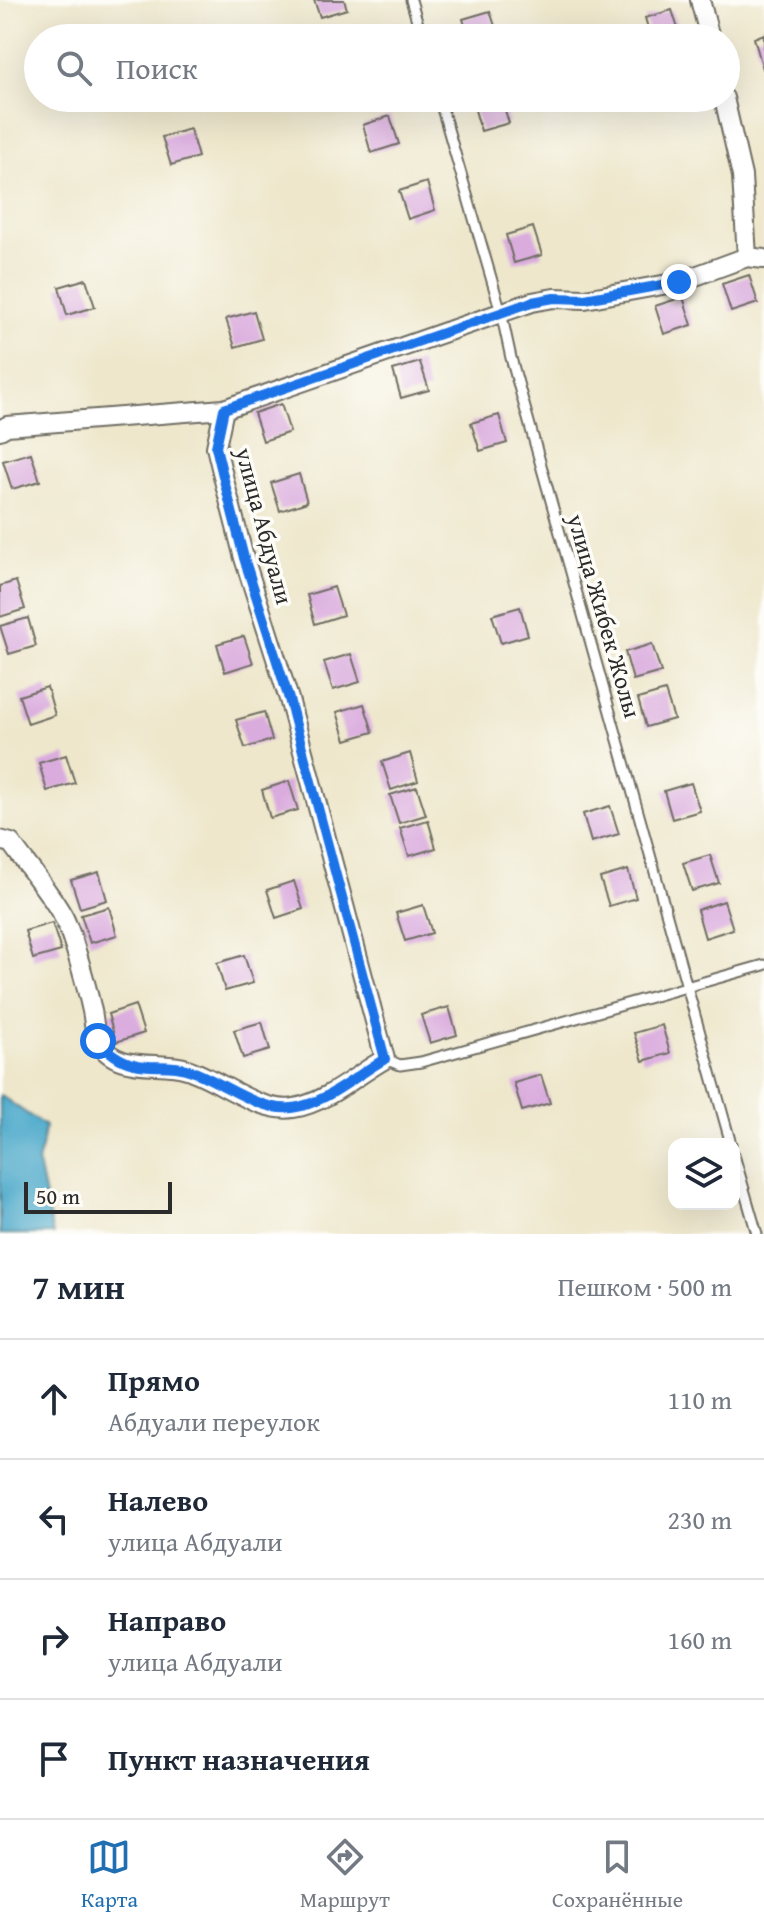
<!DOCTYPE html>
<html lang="ru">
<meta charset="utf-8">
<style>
body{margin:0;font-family:"Gentium Book Plus",serif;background:#f2f2f3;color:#1f2937}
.controls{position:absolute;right:24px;bottom:24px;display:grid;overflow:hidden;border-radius:16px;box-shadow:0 8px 32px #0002}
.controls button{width:72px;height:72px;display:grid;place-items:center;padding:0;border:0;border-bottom:2px solid #e0e1e3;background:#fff;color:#1f2937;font:40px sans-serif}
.scale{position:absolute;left:24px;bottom:20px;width:148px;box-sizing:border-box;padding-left:8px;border:4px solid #2b2b2b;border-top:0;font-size:22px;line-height:28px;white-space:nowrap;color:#2b2b2b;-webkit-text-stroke:6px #fdfcf7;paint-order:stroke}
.stop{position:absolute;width:24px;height:24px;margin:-18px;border:6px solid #1a73e8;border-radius:50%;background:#fff}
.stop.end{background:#1a73e8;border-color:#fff;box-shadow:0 2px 8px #0008}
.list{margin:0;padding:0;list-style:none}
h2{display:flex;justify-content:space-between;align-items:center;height:104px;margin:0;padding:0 32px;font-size:34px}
h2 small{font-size:26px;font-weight:400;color:#747a83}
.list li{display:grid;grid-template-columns:52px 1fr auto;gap:24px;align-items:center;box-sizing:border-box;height:120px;padding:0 32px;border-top:2px solid #e0e1e3}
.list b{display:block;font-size:30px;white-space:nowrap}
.list p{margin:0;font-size:26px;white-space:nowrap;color:#747a83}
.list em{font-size:26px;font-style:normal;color:#747a83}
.icon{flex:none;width:44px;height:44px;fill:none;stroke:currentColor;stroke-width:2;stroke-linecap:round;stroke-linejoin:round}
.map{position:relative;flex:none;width:764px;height:1234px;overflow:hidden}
.search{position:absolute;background:#fff;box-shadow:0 8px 32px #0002;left:24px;right:24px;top:24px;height:88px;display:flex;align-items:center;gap:20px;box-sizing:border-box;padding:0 28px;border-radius:44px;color:#747a83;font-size:30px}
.sheet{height:584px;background:#fff}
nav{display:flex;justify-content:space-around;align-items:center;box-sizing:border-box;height:112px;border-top:2px solid #e0e1e3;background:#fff;font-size:22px;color:#747a83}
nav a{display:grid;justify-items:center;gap:4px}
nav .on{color:#1f6fb2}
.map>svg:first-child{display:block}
.water{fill:#4ba9ca;stroke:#3b6a7a;stroke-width:2}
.building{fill:#daacde}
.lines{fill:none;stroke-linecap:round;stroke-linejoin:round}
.service-casing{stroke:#6f6d63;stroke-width:13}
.minor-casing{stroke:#6f6d63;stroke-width:22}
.service{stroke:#fff;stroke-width:9}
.minor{stroke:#fff;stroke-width:18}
.route{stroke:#1a73e8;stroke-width:10}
.labels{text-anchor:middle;stroke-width:7;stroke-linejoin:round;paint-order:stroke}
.street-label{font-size:24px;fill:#2b2b2b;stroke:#fdfcf7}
</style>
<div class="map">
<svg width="764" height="1234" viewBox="0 0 764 1234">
<rect width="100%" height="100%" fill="#fdfcf7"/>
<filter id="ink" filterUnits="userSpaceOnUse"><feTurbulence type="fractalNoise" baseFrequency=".0125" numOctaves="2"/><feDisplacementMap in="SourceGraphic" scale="16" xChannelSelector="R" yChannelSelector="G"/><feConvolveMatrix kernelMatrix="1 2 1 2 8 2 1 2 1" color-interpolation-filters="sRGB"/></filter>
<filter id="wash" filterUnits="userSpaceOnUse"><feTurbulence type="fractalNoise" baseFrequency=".006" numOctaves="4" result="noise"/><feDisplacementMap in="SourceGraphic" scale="32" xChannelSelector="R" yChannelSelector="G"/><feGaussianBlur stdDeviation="1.8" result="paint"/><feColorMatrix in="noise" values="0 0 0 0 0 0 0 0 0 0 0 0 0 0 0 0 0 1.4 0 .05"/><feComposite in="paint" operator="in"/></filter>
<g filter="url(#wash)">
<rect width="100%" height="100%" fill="#eee7cc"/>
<path class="water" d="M0,1095l45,31 -7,38 15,70h-53z"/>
<g id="blocks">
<path class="building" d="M314,0h30l3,9 -27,8z
M672,10l9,28h-30l-6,-20z
M490,11l9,27h-30l-6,-19z
M764,34v35h-1l-9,-31z
M490,98h11l8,25 -28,8 -8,-28z
M390,116l9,28 -28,9 -8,-28z
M190,129l8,28 -27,8 -9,-28z
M427,182l8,28 -27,9 -9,-28z
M533,227l9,28 -28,8 -8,-28z
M749,275l9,28 -27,9 -9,-28z
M86,279l9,28 -28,8 -8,-28z
M683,297l9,28 -28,9 -9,-28z
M254,311l8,28 -27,8 -9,-28z
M420,362l9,28 -28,8 -8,-28z
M281,404l9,28 -27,9 -9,-28z
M499,415l8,28 -27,8 -9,-28z
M31,453l9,28 -28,8 -9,-28z
M299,474l8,28 -27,9 -9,-28z
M16,581l9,28 -25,8v-31z
M334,587l9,28 -28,9 -8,-29z
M520,607l8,28 -27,8 -9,-28z
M28,618l8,28 -27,8 -9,-28z
M244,636l9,27 -28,9 -8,-28z
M652,644l9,28 -28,8 -8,-28z
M351,654l9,28 -27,8 -9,-28z
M47,687l8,28 -27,9 -9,-28z
M665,691l9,28 -28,8 -8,-28z
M364,704l9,28 -27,8 -9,-28z
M264,712l8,28 -27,8 -9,-28z
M410,753l8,28 -27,9 -9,-28z
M66,755l9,28 -28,8 -8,-28z
M289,781l9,29 -28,8 -8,-28z
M691,783l9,28 -28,8 -8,-28z
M417,787l9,28 -27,8 -9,-28z
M610,806l9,28 -28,8 -8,-28z
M428,820l8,28 -27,8 -9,-28z
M710,855l9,28 -27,8 -9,-28z
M628,870l8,28 -27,8 -9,-28z
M99,872l8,28 -27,8 -9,-28z
M294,881l9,28 -27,9 -9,-28z
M724,901l9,28 -28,9 -8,-28z
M423,905l9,28 -27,8 -9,-28z
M109,907l8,28 -27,8 -9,-28z
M52,923l9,28 -28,8 -8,-28z
M244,955l9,28 -28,8 -8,-28z
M135,1005l9,28 -28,9 -8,-28z
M449,1007l8,28 -27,8 -9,-28z
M262,1022l8,28 -27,8 -9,-28z
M662,1025l8,28 -27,8 -9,-28z
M541,1075l9,28 -28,8 -8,-28z"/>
</g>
</g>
<g filter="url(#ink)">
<use href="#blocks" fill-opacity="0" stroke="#6f6d63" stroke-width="2"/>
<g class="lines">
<g class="service-casing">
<path id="service" d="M411,0l11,38
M439,98l62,214 10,46 220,786
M385,1059l15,6 21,-3 343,-97
M734,1155l23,79"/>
</g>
<g class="minor-casing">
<path id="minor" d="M700,0l10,38
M724,98l18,78 5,81
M0,430l7,-4 217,-17
M0,840l11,3c17,24 39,49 53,75 10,21 23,70 28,93 2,9 2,22 6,30 18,33 61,19 89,28 34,11 73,45 107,39 34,-6 62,-33 91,-49l-96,-360 -45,-141 -19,-74 -9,-37 8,-38 308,-107 22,-4 31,1 94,-17 68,-25 17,2"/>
</g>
<use href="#service" class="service"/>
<use href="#minor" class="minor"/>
</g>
</g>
<g class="lines" filter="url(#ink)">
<path class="route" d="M98,1041c10,10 21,20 36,23 18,5 37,-1 55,6 33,11 69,42 103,38 34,-4 64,-33 93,-49l-96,-360 -45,-141 -19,-74 -9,-37 8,-38 308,-107 22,-4 31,1 94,-17"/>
</g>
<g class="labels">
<g class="street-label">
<text transform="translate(264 526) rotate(75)" y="8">улица Абдуали</text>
<text transform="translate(604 616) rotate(74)" y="8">улица Жибек Жолы</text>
</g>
</g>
</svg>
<div class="controls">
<button><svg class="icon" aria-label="layers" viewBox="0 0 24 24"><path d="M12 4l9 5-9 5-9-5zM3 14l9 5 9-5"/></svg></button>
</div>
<div class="scale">50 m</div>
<div class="stop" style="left:98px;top:1041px"></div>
<div class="stop end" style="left:679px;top:282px"></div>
<div class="search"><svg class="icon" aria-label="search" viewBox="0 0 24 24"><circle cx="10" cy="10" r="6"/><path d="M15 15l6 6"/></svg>Поиск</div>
</div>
<section class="sheet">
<h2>7 мин<small>Пешком · 500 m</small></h2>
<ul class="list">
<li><svg class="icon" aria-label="ahead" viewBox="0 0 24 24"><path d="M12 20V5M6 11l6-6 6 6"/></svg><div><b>Прямо</b><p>Абдуали переулок</p></div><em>110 m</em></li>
<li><svg class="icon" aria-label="left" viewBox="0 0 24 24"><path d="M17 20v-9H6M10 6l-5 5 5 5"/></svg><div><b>Налево</b><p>улица Абдуали</p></div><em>230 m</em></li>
<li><svg class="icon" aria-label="right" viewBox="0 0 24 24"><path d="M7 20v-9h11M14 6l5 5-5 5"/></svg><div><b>Направо</b><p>улица Абдуали</p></div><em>160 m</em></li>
<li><svg class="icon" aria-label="arrive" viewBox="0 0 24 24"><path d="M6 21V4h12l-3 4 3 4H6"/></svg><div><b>Пункт назначения</b></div></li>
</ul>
</section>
<nav>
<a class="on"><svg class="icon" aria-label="map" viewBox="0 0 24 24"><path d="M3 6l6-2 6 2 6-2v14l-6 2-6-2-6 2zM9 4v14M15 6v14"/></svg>Карта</a>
<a><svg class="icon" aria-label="directions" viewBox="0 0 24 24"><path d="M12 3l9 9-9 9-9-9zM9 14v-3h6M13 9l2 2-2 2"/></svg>Маршрут</a>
<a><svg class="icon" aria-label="saved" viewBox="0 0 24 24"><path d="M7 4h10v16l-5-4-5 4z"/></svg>Сохранённые</a>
</nav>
